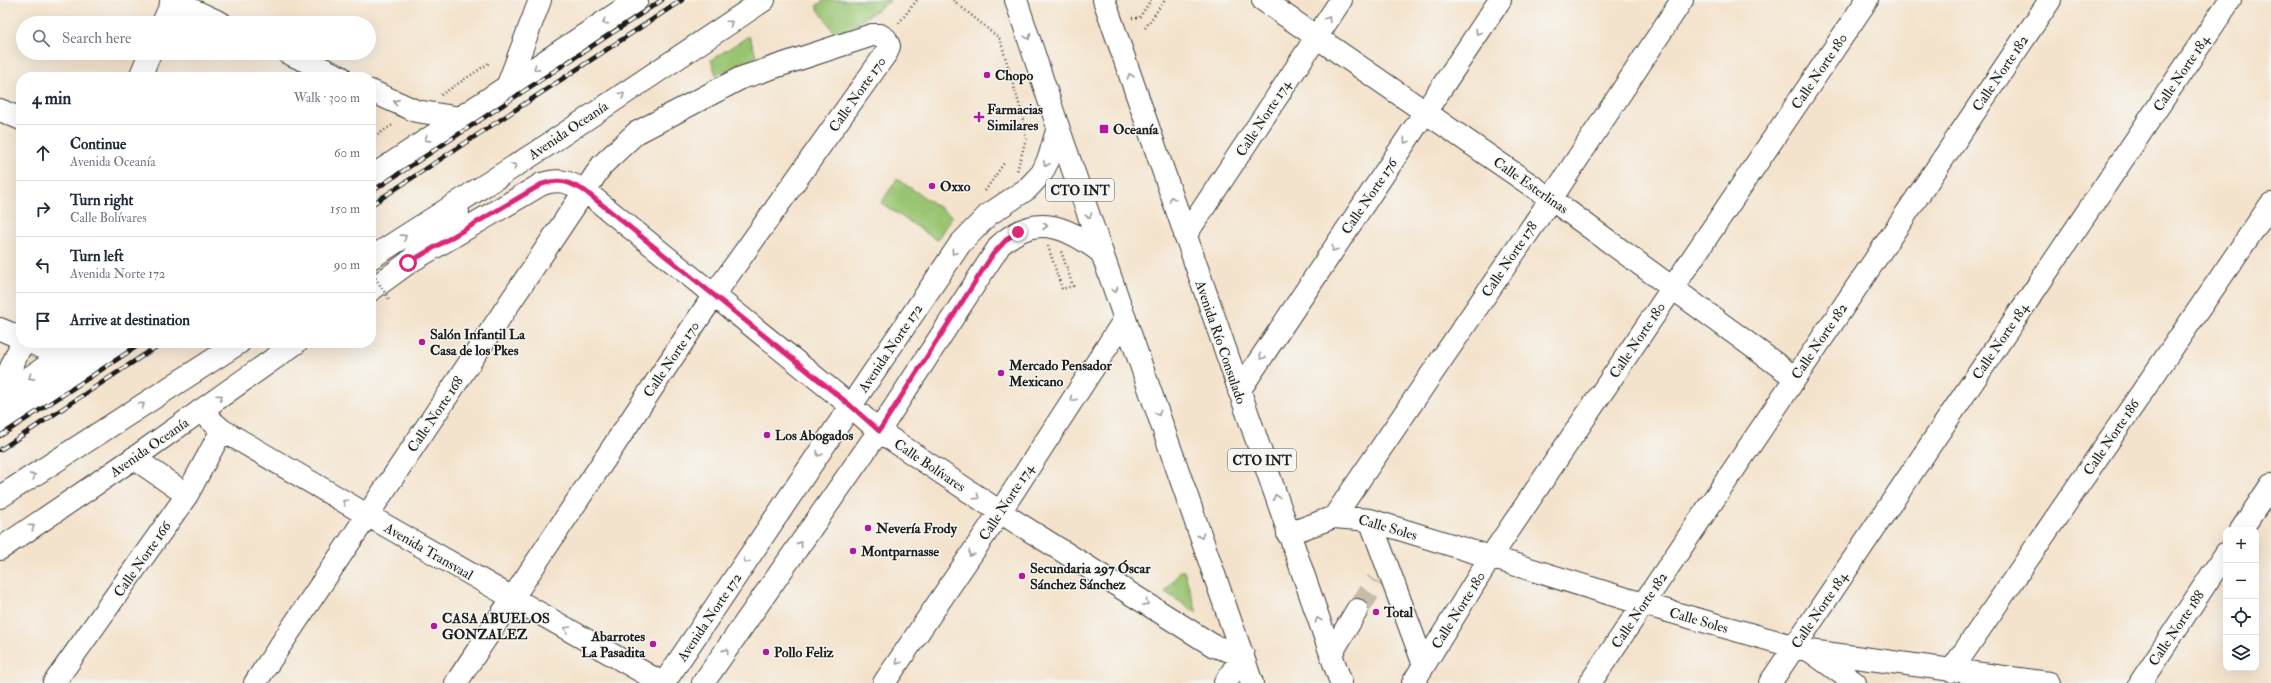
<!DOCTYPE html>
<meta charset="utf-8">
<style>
body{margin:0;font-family:"IM FELL Double Pica",serif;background:#f6f6f7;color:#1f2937}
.controls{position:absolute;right:12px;bottom:12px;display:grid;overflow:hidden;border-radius:8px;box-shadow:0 4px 16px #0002}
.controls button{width:36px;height:36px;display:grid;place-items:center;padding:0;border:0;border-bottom:1px solid #e0e1e3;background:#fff;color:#1f2937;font:20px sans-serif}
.stop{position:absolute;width:12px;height:12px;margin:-9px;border:3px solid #db2777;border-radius:50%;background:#fff}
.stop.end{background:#db2777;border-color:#fff;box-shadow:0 1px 4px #0008}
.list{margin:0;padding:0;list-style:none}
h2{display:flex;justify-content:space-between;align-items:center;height:52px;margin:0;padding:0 16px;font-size:17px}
h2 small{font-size:13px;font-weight:400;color:#747a83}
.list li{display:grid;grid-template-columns:26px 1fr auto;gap:12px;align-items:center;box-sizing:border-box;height:56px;padding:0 16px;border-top:1px solid #e0e1e3}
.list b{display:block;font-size:15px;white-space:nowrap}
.list p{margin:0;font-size:13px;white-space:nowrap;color:#747a83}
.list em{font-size:13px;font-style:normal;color:#747a83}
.icon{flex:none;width:22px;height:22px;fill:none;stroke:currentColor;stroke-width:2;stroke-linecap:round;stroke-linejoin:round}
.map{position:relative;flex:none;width:2271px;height:683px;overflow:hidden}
.search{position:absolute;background:#fff;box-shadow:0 4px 16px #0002;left:16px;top:16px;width:360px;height:44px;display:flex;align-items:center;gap:10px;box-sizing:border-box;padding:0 14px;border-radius:22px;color:#747a83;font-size:15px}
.panel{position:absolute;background:#fff;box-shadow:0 4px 16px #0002;left:16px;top:72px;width:360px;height:276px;border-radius:16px}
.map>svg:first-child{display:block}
.green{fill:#99c471;stroke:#5a7046}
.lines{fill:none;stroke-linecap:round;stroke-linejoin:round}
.minor-tunnel{stroke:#c9bba9;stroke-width:22;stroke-dasharray:22 11;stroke-linecap:butt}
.minor-casing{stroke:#3c3a36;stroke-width:24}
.major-casing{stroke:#3c3a36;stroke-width:24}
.highway-casing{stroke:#3c3a36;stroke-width:24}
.path{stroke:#3c3a36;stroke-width:2.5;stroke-dasharray:1 3;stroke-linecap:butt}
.minor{stroke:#fff;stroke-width:22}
.major{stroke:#fff;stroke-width:22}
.highway{stroke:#fff;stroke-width:22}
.rail-casing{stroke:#1c1c1c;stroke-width:4.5}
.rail{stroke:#f6f6f2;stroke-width:3;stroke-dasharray:9;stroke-linecap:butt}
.path-bridge{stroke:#3c3a36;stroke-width:2.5;stroke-dasharray:1 3;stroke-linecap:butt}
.oneway{stroke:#999}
.route{stroke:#db2777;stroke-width:5}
.poi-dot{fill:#b5179e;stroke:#f6f6f2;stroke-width:1.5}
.labels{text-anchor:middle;stroke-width:3;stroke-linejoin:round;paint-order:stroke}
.shield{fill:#f6f6f2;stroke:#5d5d5c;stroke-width:1}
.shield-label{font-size:13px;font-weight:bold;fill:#1c1c1c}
.street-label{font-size:14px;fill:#1c1c1c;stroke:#f6f6f2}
.poi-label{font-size:14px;font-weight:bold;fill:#1c1c1c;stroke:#f6f6f2;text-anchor:start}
</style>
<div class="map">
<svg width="2271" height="683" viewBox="0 0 2271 683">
<rect width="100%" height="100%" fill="#f6f6f2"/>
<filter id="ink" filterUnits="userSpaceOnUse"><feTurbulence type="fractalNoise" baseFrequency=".025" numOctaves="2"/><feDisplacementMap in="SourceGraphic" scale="8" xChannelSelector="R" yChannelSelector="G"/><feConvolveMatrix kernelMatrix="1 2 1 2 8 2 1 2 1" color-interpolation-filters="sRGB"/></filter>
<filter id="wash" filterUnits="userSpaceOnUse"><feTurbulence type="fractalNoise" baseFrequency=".012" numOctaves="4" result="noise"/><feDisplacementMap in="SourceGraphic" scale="16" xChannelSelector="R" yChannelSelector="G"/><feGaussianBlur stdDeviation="0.9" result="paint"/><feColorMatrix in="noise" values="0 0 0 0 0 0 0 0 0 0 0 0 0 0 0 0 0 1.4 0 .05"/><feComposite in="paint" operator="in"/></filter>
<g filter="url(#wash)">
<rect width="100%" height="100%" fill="#f4e3cc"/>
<path class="green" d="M825,0h64l1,1 -53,36 -21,-31z
M749,36l8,21 -41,18 -5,-15z
M897,179l55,37 -15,24 -56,-37z
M1180,571h4l13,42 -32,-21z"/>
</g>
<g filter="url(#ink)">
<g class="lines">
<path class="minor-tunnel" d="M1357,610l20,-29"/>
<g class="minor-casing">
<path id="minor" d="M171,0l50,23
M1263,0l288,199 243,178
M163,23l10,-23
M288,53l53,24
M140,77l10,-24
M507,87l33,-87
M371,91l45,20 45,7
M0,110l21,9
M542,184c18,-6 27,-2 43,7l266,215 28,25 121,81 214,134 29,9 -18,28
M1185,236l156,-236
M1239,391l261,-391
M0,392l22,-49
M200,411l22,19 145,85 295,168
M134,458l53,37
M1334,517l217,-318 131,-199
M1370,520l54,145
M2241,530l30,-45
M1288,534l46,-17 36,3 273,84 167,47 239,32
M1813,653l42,30
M1331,654l26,-44
M1951,671l320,-467
M54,683l133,-188 35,-65
M255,683l347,-518 34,-32 105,-55 131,-43h8l6,4 3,7 -2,6 -173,243 -258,388
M664,683l296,-439 28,-29 39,-26 15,-16 7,-15 9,-31
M703,683l176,-252 121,-186c36,-33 68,-18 102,8
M884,683l116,-171 125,-193
M1413,683l77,-125 377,-558
M1590,683l460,-683
M1770,683l460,-683
M2140,683l86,-130"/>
</g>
<g class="major-casing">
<path id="major" d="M371,290l37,-27 134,-79
M0,329l21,9
M32,343l31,13
M0,397l82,-54
M0,549l134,-91 162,-115"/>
</g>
<g class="highway-casing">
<path id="highway" d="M1016,0l42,127 194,556
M1104,0l237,683
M371,177l266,-177
M371,258l172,-110 221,-148
M408,263l50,-51
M61,372l26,-29
M0,422l119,-79
M0,497l239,-154"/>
</g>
<path class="path" d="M953,0l47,39 22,75 4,25 -9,32
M1132,18h7l12,-18
M899,23l18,-23
M1145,28l20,-28
M441,95l48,-32
M371,139l23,-15
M985,191l19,-28
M1048,246l14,43 11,-3 -12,-35"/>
<use href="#minor" class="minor"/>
<use href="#major" class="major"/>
<use href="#highway" class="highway"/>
<g class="rail-casing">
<path id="rail" d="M371,192l291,-192
M371,205l311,-205
M0,436l142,-93
M0,450l162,-107"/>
</g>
<use href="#rail" class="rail"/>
<path class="path-bridge" d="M371,271l18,28"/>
</g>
<defs><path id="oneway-chevron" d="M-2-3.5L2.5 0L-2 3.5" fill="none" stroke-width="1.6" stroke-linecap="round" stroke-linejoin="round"/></defs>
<g class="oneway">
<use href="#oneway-chevron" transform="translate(1328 19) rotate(-56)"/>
<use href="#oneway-chevron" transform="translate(605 22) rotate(146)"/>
<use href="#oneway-chevron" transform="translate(730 23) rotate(-34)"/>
<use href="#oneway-chevron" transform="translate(1478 32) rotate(124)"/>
<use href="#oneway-chevron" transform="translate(1028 37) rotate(72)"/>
<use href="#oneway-chevron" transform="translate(536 68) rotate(147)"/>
<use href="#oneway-chevron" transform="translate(1130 76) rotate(-109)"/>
<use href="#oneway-chevron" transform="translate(622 95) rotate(-34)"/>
<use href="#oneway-chevron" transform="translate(396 102) rotate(-156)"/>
<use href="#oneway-chevron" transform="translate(427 139) rotate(147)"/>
<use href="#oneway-chevron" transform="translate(1406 141) rotate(124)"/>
<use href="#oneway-chevron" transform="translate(1046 164) rotate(115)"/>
<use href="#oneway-chevron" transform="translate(514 166) rotate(-33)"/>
<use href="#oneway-chevron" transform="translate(1172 199) rotate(-109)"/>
<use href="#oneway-chevron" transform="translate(1089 216) rotate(71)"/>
<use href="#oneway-chevron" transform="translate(1045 226)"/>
<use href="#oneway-chevron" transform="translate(404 237) rotate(-33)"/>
<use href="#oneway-chevron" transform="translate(1334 249) rotate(124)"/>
<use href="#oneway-chevron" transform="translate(954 252) rotate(126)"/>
<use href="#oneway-chevron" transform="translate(1115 290) rotate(71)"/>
<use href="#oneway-chevron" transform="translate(1262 357) rotate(124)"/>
<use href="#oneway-chevron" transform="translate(31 377) rotate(147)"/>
<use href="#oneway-chevron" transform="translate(220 397) rotate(-36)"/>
<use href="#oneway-chevron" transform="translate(1073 399) rotate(123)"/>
<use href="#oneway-chevron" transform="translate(142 405) rotate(-33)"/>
<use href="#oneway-chevron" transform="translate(1158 413) rotate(71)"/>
<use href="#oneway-chevron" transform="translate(819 454) rotate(124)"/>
<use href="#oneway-chevron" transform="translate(33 476) rotate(-33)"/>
<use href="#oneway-chevron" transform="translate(977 497) rotate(34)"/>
<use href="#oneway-chevron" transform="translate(1276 497) rotate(-109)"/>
<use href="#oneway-chevron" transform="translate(345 502) rotate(-149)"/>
<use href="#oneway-chevron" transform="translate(32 527) rotate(-34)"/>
<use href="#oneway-chevron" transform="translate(1201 536) rotate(71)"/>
<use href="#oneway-chevron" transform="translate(800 544) rotate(-55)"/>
<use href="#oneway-chevron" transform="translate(971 554) rotate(124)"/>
<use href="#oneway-chevron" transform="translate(746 561) rotate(124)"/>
<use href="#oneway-chevron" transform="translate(1146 603) rotate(32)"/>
<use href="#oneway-chevron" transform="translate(1318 620) rotate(-109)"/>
<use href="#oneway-chevron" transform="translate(567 629) rotate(-150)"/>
<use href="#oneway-chevron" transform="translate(726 651) rotate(-55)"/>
<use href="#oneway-chevron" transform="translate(898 662) rotate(124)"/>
</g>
</g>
<g class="lines" filter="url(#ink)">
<path class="route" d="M408,263l134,-79c18,-6 27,-2 43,7l266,215 28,25 114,-177 15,-16 10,-6"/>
</g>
<g class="poi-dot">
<circle cx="987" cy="75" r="4"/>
<path d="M977 111h4v4h4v4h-4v4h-4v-4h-4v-4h4z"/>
<rect x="1099" y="124" width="10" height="10" rx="2"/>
<circle cx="932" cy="186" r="4"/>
<circle cx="422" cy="342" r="4"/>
<circle cx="1001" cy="373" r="4"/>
<circle cx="767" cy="435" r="4"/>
<circle cx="868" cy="528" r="4"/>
<circle cx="853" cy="551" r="4"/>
<circle cx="1022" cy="576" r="4"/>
<circle cx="1376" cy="612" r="4"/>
<circle cx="434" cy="626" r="4"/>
<circle cx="653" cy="644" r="4"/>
<circle cx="766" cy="652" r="4"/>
</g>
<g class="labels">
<g class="shield">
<rect x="1046" y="179" width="68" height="22" rx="3"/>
<rect x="1228" y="449" width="68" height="22" rx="3"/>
</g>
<g class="shield-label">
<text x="1080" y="195">CTO INT</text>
<text x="1262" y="465">CTO INT</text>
</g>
<g class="street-label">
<text transform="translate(1819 71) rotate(-56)" y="5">Calle Norte 180</text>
<text transform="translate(2000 73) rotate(-56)" y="5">Calle Norte 182</text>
<text transform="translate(2181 73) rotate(-56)" y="5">Calle Norte 184</text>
<text transform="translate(857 94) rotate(-55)" y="5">Calle Norte 170</text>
<text transform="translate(1263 118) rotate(-57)" y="5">Calle Norte 174</text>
<text transform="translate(568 130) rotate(-34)" y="5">Avenida Oceanía</text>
<text transform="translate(1531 185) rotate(35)" y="5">Calle Esterlinas</text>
<text transform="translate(1369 196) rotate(-56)" y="5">Calle Norte 176</text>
<text transform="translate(1509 259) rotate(-56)" y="5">Calle Norte 178</text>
<text transform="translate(1637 340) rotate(-56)" y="5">Calle Norte 180</text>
<text transform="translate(1819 341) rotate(-56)" y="5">Calle Norte 182</text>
<text transform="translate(2000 341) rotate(-56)" y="5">Calle Norte 184</text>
<text transform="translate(1221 342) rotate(71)" y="5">Avenida Río Consulado</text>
<text transform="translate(890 348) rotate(-56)" y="5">Avenida Norte 172</text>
<text transform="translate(671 359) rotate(-56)" y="5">Calle Norte 170</text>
<text transform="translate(435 414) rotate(-56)" y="5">Calle Norte 168</text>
<text transform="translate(2111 437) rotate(-56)" y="5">Calle Norte 186</text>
<text transform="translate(149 447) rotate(-35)" y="5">Avenida Oceanía</text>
<text transform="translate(930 465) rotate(34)" y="5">Calle Bolívares</text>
<text transform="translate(1006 502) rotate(-57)" y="5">Calle Norte 174</text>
<text transform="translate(1388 527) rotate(16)" y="5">Calle Soles</text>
<text transform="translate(429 551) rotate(30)" y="5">Avenida Transvaal</text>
<text transform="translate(142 559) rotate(-55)" y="5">Calle Norte 166</text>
<text transform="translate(1458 610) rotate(-58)" y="5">Calle Norte 180</text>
<text transform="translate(1639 610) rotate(-56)" y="5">Calle Norte 182</text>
<text transform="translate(1819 610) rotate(-56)" y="5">Calle Norte 184</text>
<text transform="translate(709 617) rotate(-56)" y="5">Avenida Norte 172</text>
<text transform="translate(1699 620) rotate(16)" y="5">Calle Soles</text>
<text transform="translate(2176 628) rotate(-56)" y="5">Calle Norte 188</text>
</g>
<g class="poi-label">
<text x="995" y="80">Chopo</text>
<text x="987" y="114">Farmacias<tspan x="987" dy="16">Similares</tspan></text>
<text x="1113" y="134">Oceanía</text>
<text x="940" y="191">Oxxo</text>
<text x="430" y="339">Salón Infantil La<tspan x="430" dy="16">Casa de los Pkes</tspan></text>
<text x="1009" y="370">Mercado Pensador<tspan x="1009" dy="16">Mexicano</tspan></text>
<text x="775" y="440">Los Abogados</text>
<text x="876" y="533">Nevería Frody</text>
<text x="861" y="556">Montparnasse</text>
<text x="1030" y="573">Secundaria 297 Óscar<tspan x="1030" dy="16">Sánchez Sánchez</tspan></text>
<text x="1384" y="617">Total</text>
<text x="442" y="623">CASA ABUELOS<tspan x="442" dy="16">GONZALEZ</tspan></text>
<text x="645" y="641" text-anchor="end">Abarrotes<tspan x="645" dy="16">La Pasadita</tspan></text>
<text x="774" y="657">Pollo Feliz</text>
</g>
</g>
</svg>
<div class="controls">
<button>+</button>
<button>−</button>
<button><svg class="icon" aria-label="locate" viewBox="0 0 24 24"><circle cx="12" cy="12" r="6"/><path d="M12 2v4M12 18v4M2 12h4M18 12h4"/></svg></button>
<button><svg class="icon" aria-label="layers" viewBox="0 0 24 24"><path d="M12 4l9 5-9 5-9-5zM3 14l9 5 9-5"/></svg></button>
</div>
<div class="stop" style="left:408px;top:263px"></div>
<div class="stop end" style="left:1018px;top:232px"></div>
<div class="search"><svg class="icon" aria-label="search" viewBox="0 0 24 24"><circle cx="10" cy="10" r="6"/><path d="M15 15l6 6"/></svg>Search here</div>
<section class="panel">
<h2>4 min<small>Walk · 300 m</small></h2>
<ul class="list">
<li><svg class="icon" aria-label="ahead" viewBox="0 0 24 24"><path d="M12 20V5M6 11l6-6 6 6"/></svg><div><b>Continue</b><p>Avenida Oceanía</p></div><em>60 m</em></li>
<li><svg class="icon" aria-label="right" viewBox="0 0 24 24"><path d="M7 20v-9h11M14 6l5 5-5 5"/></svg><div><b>Turn right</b><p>Calle Bolívares</p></div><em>150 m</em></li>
<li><svg class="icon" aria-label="left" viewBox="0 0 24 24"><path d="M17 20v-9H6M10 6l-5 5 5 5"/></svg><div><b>Turn left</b><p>Avenida Norte 172</p></div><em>90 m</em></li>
<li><svg class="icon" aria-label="arrive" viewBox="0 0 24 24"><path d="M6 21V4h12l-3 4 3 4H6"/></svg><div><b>Arrive at destination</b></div></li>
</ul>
</section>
</div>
